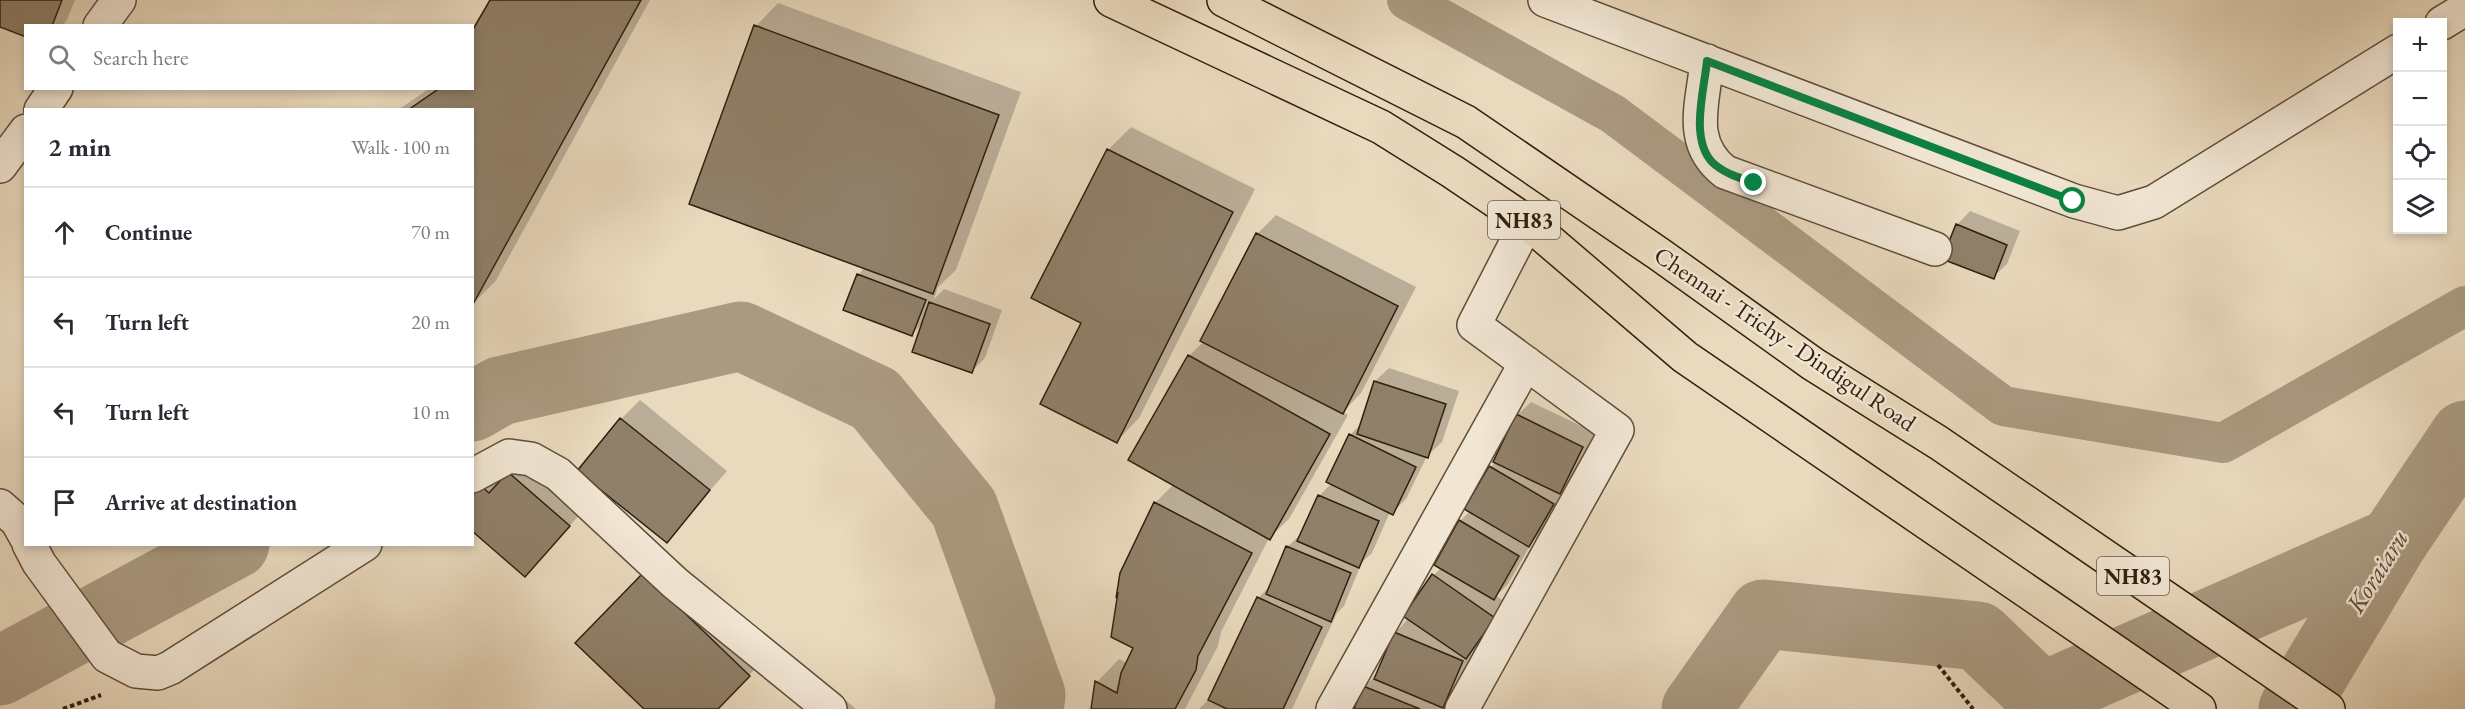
<!DOCTYPE html>
<meta charset="utf-8">
<style>
body{margin:0;font-family:"EB Garamond",serif;background:#f7f7f7;color:#2b2b33}
.controls{position:absolute;right:18px;top:18px;display:grid;overflow:hidden;border-radius:0px;box-shadow:0 3px 9px #0003}
.controls button{width:54px;height:54px;display:grid;place-items:center;padding:0;border:0;border-bottom:2px solid #e1e1e2;background:#fff;color:#2b2b33;font:30px sans-serif}
.stop{position:absolute;width:18px;height:18px;margin:-14px;border:4px solid #0b8043;border-radius:50%;background:#fff}
.stop.end{background:#0b8043;border-color:#fff;box-shadow:0 2px 6px #0008}
.list{margin:0;padding:0;list-style:none}
h2{display:flex;justify-content:space-between;align-items:center;height:78px;margin:0;padding:0 24px;font-size:26px}
h2 small{font-size:20px;font-weight:400;color:#7c7c81}
.list li{display:grid;grid-template-columns:39px 1fr auto;gap:18px;align-items:center;box-sizing:border-box;height:90px;padding:0 24px;border-top:2px solid #e1e1e2}
.list b{display:block;font-size:22px;white-space:nowrap}
.list em{font-size:20px;font-style:normal;color:#7c7c81}
.icon{flex:none;width:33px;height:33px;fill:none;stroke:currentColor;stroke-width:2;stroke-linecap:round;stroke-linejoin:round}
.map{position:relative;flex:none;width:2465px;height:709px;overflow:hidden}
.search{position:absolute;background:#fff;box-shadow:0 3px 9px #0003;left:24px;top:24px;width:450px;height:66px;display:flex;align-items:center;gap:15px;box-sizing:border-box;padding:0 21px;border-radius:0px;color:#7c7c81;font-size:22px}
.panel{position:absolute;background:#fff;box-shadow:0 3px 9px #0003;left:24px;top:108px;width:450px;height:438px;border-radius:0px}
.map>svg:first-child{display:block}
.shadow{fill:#0003}
.lines{fill:none;stroke-linecap:round;stroke-linejoin:round}
.canal{stroke:#aa9a81;stroke-width:40}
.river{stroke:#aa9a81;stroke-width:69}
.building{fill:#908069;stroke:#301f0d;stroke-width:1.5}
.minor-casing{stroke:#5e4e39;stroke-width:36}
.highway-casing{stroke:#301f0d;stroke-width:36}
.path{stroke:#301f0d;stroke-width:4;stroke-dasharray:4.5 3;stroke-linecap:butt}
.minor{stroke:#f1e6d4;stroke-width:33}
.highway{stroke:#e9d9bd;stroke-width:33}
.route{stroke:#0b8043;stroke-width:8}
.labels{text-anchor:middle;stroke-width:5;stroke-linejoin:round;paint-order:stroke}
.shield{fill:#f1e6d4;stroke:#6a5b49;stroke-width:1.5}
.shield-label{font-size:22px;font-weight:bold;fill:#301f0d}
.street-label{font-size:24px;fill:#301f0d;stroke:#f1e6d4}
.water-label{font-size:26px;font-style:italic;fill:#5b4a36;stroke:#f1e6d4}
</style>
<div class="map">
<svg width="2465" height="709" viewBox="0 0 2465 709">
<rect width="100%" height="100%" fill="#e9d9bd"/>
<filter id="stains"><feTurbulence type="fractalNoise" baseFrequency=".00333" numOctaves="4"/><feColorMatrix values="0 0 0 0 .2 0 0 0 0 .09 0 0 0 0 .02 0 0 0 .5 -.17"/></filter>
<radialGradient id="worn" r=".72"><stop offset=".6" stop-color="#630" stop-opacity="0"/><stop offset="1" stop-color="#630" stop-opacity=".3"/></radialGradient>
<path class="shadow" d="M0,0h75l-8,20 -5,6 -62,-1z
M491,0h159l-155,282 -23,22v-194h-74l32,-22h42z
M778,3l243,89 -65,178 -18,17 -4,12 10,-10 58,21 -17,48 -13,13 -49,-48 -11,11 -54,-59 7,-8 -109,-241z
M1131,127l124,62 -116,229 -22,23 -34,-119 25,-172z
M1970,211l50,20 -13,33 -14,13 -36,-52z
M1276,215l140,72 -55,106 -18,19 5,3 -59,104 -20,19 -48,94 -3,14 -33,63h-93l5,-27 22,-23 8,4 8,-15 20,-145 19,-19 -44,-24 59,-104 15,-15 53,-107z
M1389,368l70,23 -17,51 -15,14 -21,43 -14,14 -2,-1 -18,41 -10,9 -18,44 -7,7 -45,96h-93l12,-12 47,-99 14,-14 15,-37 14,-13 18,-38 13,-13 18,-48 11,-11 14,-43z
M640,400l87,71 -61,70 -45,-122z
M1531,402l65,31 -53,98 -11,11 -24,42 -12,12 11,7 -31,44 -20,46 -14,16h-86l8,-22 13,-13 18,-41 14,-15 25,-43 7,-7 19,-47 10,-10 47,-96z
M523,459l59,53 -44,49 -66,-68 22,-22z
M663,556l105,100 -52,53h-70z
M837,693l19,16h-35z"/>
<g class="lines">
<path class="canal" d="M1407,0l206,114 390,292 220,37 242,-137"/>
<path class="river" d="M472,407l28,-16 241,-55 134,63 89,109 67,187 -2,14
M0,671l235,-127
M1696,709l67,-95 215,22 64,61 351,-155
M2293,709l100,-167 72,-107"/>
</g>
<path class="building" d="M0,0h62l-10,26h-26v11l-26,-10z
M490,0h151l-169,306v-196h-64l32,-22h32v-57z
M754,25l245,90 -66,179 -244,-90z
M1107,149l126,63 -116,231 -77,-39 41,-81 -50,-25z
M1956,224l51,21 -13,34 -52,-20z
M1256,233l142,73 -55,108 -143,-73z
M857,274l69,26 -14,36 -69,-26z
M929,302l61,22 -18,49 -60,-21z
M1188,355l142,79 -60,106 -142,-80z
M1374,381l72,23 -18,54 -71,-24z
M1516,414l67,33 -23,47 -67,-32z
M620,418l90,72 -43,53 -90,-72z
M1349,434l67,33 -23,48 -67,-33z
M1489,466l65,38 -25,43 -65,-38z
M508,472l62,54 -45,51 -53,-46v-40l7,-7 10,9z
M1318,495l61,26 -20,47 -62,-27z
M1154,502l98,51 -54,103 -2,14 -21,39h-84l4,-28 22,12 4,-20 12,-25 -22,-11 7,-45 -2,6 4,-25z
M1459,520l60,36 -25,44 -60,-35z
M1286,546l65,27 -20,49 -65,-28z
M643,573l107,103 -32,33h-74l-69,-66z
M1432,574l63,44 -29,41 -63,-43z
M1257,597l65,30 -39,82h-56l-19,-9z
M1394,632l69,29 -20,47 -69,-29z
M1363,686l57,23h-66z"/>
<g class="lines">
<g class="minor-casing">
<path id="minor" d="M1545,0l529,201 44,12 36,-11 244,-151
M2442,23l23,-14
M100,26l19,-26
M1707,61c-4,43 -20,81 18,111l210,77
M41,110l15,-22
M0,166l26,-35
M472,476l37,-20 22,3 27,15 117,109 155,126
M0,506l17,15 9,16
M29,544l10,19 68,93 29,15 22,2 12,-5 195,-124
M1333,709l193,-346
M1462,709l155,-279 -143,-105 53,-103"/>
</g>
<g class="highway-casing">
<path id="highway" d="M1111,0l270,127 72,45 74,50 158,135 514,352
M1224,0l242,122 193,132 154,110 126,79 389,266"/>
</g>
<path class="path" d="M1938,665l35,44
M63,709l38,-14"/>
<use href="#minor" class="minor"/>
<use href="#highway" class="highway"/>
</g>
<g class="lines">
<path class="route" d="M1754,183c-14,-5 -31,-10 -42,-21 -22,-24 -8,-71 -5,-101l366,140"/>
</g>
<g class="labels">
<g class="shield">
<rect x="1488" y="201" width="72" height="38" rx="4.5"/>
<rect x="2097" y="557" width="72" height="38" rx="4.5"/>
</g>
<g class="shield-label">
<text x="1524" y="228">NH83</text>
<text x="2133" y="584">NH83</text>
</g>
<g class="street-label">
<text transform="translate(1785 339) rotate(34)" y="8">Chennai - Trichy - Dindigul Road</text>
</g>
<g class="water-label">
<text transform="translate(2377 571) rotate(-58)" y="9">Koraiaru</text>
</g>
</g>
<rect width="100%" height="100%" filter="url(#stains)"/>
<rect width="100%" height="100%" fill="url(#worn)"/>
</svg>
<div class="controls">
<button>+</button>
<button>−</button>
<button><svg class="icon" aria-label="locate" viewBox="0 0 24 24"><circle cx="12" cy="12" r="6"/><path d="M12 2v4M12 18v4M2 12h4M18 12h4"/></svg></button>
<button><svg class="icon" aria-label="layers" viewBox="0 0 24 24"><path d="M12 4l9 5-9 5-9-5zM3 14l9 5 9-5"/></svg></button>
</div>
<div class="stop" style="left:2073px;top:201px"></div>
<div class="stop end" style="left:1754px;top:183px"></div>
<div class="search"><svg class="icon" aria-label="search" viewBox="0 0 24 24"><circle cx="10" cy="10" r="6"/><path d="M15 15l6 6"/></svg>Search here</div>
<section class="panel">
<h2>2 min<small>Walk · 100 m</small></h2>
<ul class="list">
<li><svg class="icon" aria-label="ahead" viewBox="0 0 24 24"><path d="M12 20V5M6 11l6-6 6 6"/></svg><div><b>Continue</b></div><em>70 m</em></li>
<li><svg class="icon" aria-label="left" viewBox="0 0 24 24"><path d="M17 20v-9H6M10 6l-5 5 5 5"/></svg><div><b>Turn left</b></div><em>20 m</em></li>
<li><svg class="icon" aria-label="left" viewBox="0 0 24 24"><path d="M17 20v-9H6M10 6l-5 5 5 5"/></svg><div><b>Turn left</b></div><em>10 m</em></li>
<li><svg class="icon" aria-label="arrive" viewBox="0 0 24 24"><path d="M6 21V4h12l-3 4 3 4H6"/></svg><div><b>Arrive at destination</b></div></li>
</ul>
</section>
</div>
